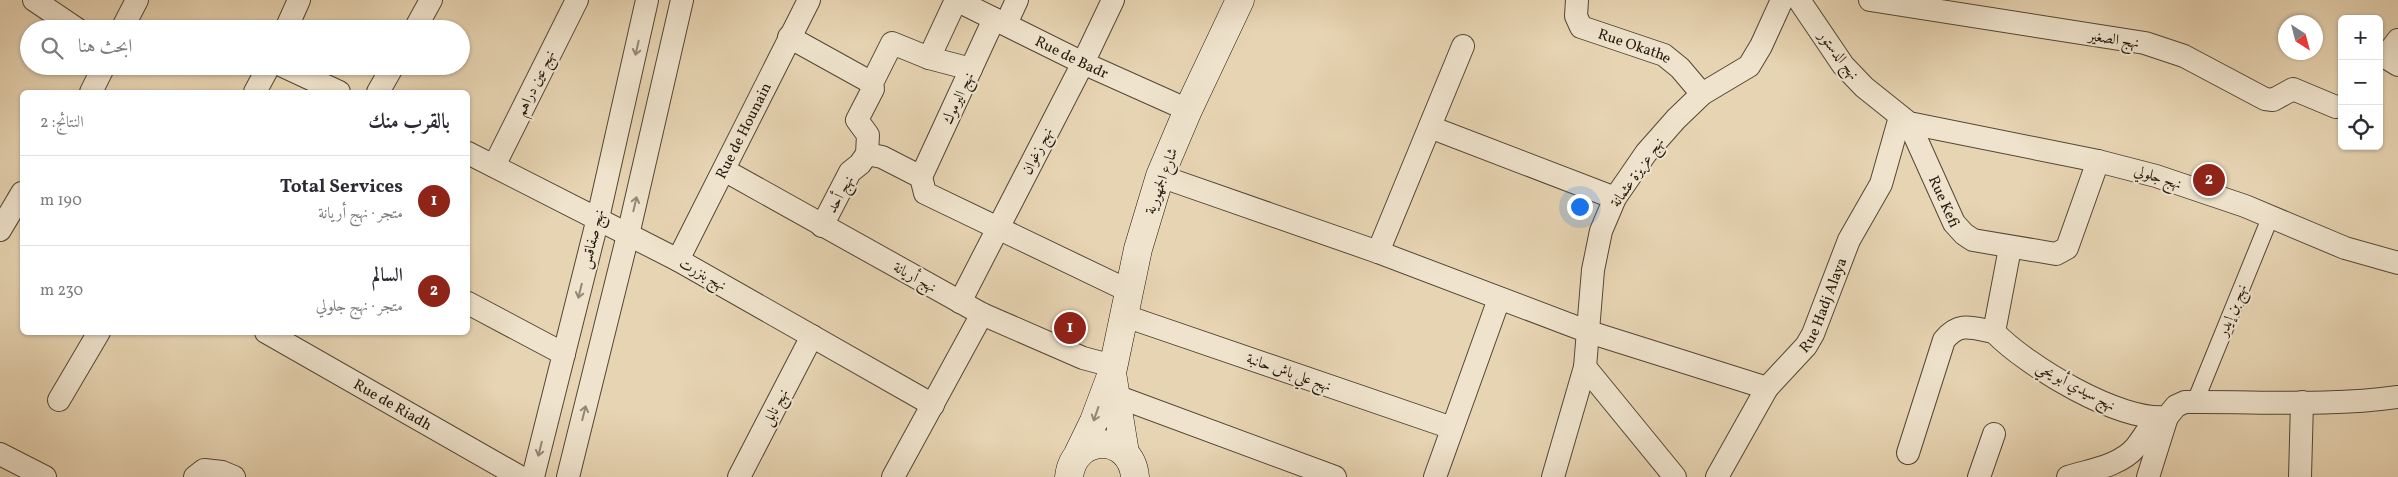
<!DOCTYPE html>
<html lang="ar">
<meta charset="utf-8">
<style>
body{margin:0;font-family:Vollkorn,Amiri,serif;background:#f7f7f7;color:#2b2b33;direction:rtl}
.controls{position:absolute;right:15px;top:15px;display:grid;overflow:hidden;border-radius:8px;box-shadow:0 1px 4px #0004}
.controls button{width:45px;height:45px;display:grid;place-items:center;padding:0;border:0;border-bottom:1px solid #e1e1e2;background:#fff;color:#2b2b33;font:25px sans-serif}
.compass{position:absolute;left:2278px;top:15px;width:45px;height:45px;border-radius:50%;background:#fff;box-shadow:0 1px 4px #0004;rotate:144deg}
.you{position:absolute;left:1579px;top:206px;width:18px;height:18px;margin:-12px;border:4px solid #fff;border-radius:50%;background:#1a73e8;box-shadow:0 0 0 8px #1a73e833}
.badge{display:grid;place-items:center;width:32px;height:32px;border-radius:50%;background:#8f2418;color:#fff;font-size:16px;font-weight:700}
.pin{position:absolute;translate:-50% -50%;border:2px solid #fff;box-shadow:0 1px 5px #0006}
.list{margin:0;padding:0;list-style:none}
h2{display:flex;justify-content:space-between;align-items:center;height:65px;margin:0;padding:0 20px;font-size:21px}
h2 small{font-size:16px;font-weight:400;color:#7c7c81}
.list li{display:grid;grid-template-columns:32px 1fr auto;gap:15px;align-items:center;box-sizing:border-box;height:90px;padding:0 20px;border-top:1px solid #e1e1e2}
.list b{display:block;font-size:19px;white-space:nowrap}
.list p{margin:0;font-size:16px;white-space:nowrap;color:#7c7c81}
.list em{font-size:16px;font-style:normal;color:#7c7c81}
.icon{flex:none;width:28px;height:28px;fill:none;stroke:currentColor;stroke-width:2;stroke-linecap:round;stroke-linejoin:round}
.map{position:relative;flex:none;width:2398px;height:477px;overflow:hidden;direction:ltr}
.search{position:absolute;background:#fff;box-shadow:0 1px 4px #0004;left:20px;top:20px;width:450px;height:55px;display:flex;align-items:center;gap:12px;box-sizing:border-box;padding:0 18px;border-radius:28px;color:#7c7c81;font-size:19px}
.panel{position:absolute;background:#fff;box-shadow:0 1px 4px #0004;left:20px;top:90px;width:450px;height:245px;border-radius:8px;direction:rtl}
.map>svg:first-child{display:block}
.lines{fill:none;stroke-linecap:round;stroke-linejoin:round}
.pedestrian-casing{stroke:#534735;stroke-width:18}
.minor-casing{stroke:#534735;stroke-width:24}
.secondary-casing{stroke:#22180b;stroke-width:29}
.pedestrian{stroke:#efe3cd;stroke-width:16}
.minor{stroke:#efe3cd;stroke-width:22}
.secondary{stroke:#efe3cd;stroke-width:28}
.oneway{stroke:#938876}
.labels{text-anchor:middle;stroke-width:4;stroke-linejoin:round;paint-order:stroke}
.street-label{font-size:15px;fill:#22180b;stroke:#efe3cd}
</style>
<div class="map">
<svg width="2398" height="477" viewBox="0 0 2398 477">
<rect width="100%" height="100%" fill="#e7d4b2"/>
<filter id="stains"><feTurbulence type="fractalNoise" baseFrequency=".004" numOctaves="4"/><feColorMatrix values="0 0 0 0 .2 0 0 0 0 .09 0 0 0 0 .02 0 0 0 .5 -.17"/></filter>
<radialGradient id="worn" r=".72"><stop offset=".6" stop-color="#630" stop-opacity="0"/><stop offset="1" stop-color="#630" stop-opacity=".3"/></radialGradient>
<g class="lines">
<g class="pedestrian-casing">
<path id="pedestrian" d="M2195,402l75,-184"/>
</g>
<g class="minor-casing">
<g id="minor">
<path d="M34,0l43,29"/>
<path id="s1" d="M956,0l127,63 105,47"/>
<path id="s2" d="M1577,0l-1,16 5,11 83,28 16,13 22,26"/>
<path d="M1799,0l44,65 21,22 45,36 189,38 58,15 89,30 100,42 53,15"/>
<path d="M1870,0l275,43 39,13 81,43 8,1 20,-11 43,18 6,-1"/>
<path d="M1006,24l11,-24"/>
<path d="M122,29l15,-29"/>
<path d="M286,29l13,-29"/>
<path d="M415,29l16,-29"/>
<path d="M789,37l83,46"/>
<path d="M2379,56l6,1 13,8"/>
<path d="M2385,57l13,-17"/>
<path d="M929,58l27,-58"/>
<path d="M283,66l56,26"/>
<path d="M91,92l13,-26"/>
<path d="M255,92l14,-26"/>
<path d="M378,92l15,-26"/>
<path id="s3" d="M1909,123l45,100 10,11 9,6 83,14 11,-6 31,-87"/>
<path d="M1430,127l185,71"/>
<path d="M468,153l210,107 255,145"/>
<path d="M867,154l15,3 39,20 4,16 204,98"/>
<path d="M494,166l83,-166"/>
<path d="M724,170l258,144 101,44 30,8"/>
<path d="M1160,176l218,76 211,80 178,56"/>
<path d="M921,177l73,-158"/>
<path d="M822,226l28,-54 10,-8 7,-10 1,-19 -11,-15 16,-31 -1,-6 20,-40 37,15 42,11"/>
<path d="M0,230l22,-37"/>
<path d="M2010,248l-16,84c33,34 125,90 173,85l9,-11 9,-4c71,-1 143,5 213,-5"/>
<path d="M1378,252l85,-206"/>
<path id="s4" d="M678,260l131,-260"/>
<path d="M960,302l123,-239 30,-63"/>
<path d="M468,303l96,51"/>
<path d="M1125,316l327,112"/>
<path id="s5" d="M266,332l254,145"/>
<path d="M1585,367l90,110"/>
<path d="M1116,396l219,81"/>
<path d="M59,400l40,-68"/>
<path d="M1908,453l36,-113c16,-19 28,-12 50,-8"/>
<path d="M0,454l45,23"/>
<path d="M195,477l9,-7 18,2 12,5"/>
<path d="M533,477l65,-259 49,-218"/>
<path d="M568,477l60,-242 54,-235"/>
<path d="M739,477l73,-141"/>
<path d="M893,477l89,-163"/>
<path d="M1435,477l64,-178"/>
<path d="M1553,477l32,-110 8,-97 8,-39 14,-33 31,-45 30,-34 26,-25 47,-28 12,-20 21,-46"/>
<path id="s6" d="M1717,477l50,-89 39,-42 7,-12 36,-94 32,-56 19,-67"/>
<path d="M1979,477l15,-43"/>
<path d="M2068,477c22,-7 52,-11 68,-30 7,-9 13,-19 20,-29"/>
<path d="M2148,477l19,-60"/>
<path d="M2300,477l2,-75"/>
</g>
</g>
<g class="secondary-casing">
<path id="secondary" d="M1112,373l13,80
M1078,454l16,-33 18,-48 26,-124 22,-73 28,-66 52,-110
M1069,477c5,-44 62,-44 66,0"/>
</g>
<use href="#pedestrian" class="pedestrian"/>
<use href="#minor" class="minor"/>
<use href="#secondary" class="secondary"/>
</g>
<defs><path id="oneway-shaft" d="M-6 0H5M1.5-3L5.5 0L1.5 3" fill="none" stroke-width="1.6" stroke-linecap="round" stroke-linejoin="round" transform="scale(1.25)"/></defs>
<g class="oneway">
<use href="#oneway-shaft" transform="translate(637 48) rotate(103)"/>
<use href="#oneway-shaft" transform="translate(635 204) rotate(-77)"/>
<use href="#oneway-shaft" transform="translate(580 291) rotate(104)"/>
<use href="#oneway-shaft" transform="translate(584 413) rotate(-76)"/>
<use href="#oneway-shaft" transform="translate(1096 414) rotate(109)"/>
<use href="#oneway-shaft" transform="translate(540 449) rotate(104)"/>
</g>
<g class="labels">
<g class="street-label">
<text transform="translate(2114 39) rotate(9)" y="5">نهج الصغير</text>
<text dy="5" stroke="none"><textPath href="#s2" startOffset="85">Rue Okathe</textPath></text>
<text transform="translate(1839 55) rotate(53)" y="5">نهج الدستور</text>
<text dy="5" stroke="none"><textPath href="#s1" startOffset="129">Rue de Badr</textPath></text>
<text transform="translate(535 83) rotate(-64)" y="5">نهج عين دراهم</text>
<text transform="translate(958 98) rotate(-65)" y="5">نهج اليرموك</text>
<text dy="5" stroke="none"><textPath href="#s4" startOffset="145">Rue de Hounain</textPath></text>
<text transform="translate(1037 151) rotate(-63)" y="5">نهج زغوان</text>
<text transform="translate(1637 172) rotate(-55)" y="5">نهج عزيزة عثمانة</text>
<text transform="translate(2158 177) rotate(18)" y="5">نهج جلولي</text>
<text transform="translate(1161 181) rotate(-70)" y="5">شارع الجمهورية</text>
<text transform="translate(840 194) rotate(-61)" y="5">نهج أحد</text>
<text dy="5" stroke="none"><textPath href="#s3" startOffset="86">Rue Kefi</textPath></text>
<text transform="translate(592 239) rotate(-76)" y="5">نهج صفاقس</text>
<text transform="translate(703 274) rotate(29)" y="5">نهج بنزرت</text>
<text transform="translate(915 277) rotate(29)" y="5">نهج أريانة</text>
<text dy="5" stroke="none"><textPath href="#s6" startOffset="204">Rue Hadj Alaya</textPath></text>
<text transform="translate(2232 310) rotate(-68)" y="5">نهج بن إيدر</text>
<text transform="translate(1289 372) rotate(19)" y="5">نهج علي باش حانبة</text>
<text transform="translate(2076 386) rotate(28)" y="5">نهج سيدي أبو يحي</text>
<text dy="5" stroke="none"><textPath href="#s5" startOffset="146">Rue de Riadh</textPath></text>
<text transform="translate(775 407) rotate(-62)" y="5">نهج نابل</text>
</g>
</g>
<rect width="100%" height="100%" filter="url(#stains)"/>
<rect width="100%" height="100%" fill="url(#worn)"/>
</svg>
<div class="controls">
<button>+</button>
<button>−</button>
<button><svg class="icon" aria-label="locate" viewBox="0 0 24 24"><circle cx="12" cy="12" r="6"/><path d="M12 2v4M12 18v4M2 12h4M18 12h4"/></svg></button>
</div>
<svg class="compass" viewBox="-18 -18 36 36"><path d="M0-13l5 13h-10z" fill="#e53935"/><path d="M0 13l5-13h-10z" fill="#7c7c81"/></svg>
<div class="you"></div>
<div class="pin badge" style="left:1070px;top:328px">1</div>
<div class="pin badge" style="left:2209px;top:180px">2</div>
<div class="search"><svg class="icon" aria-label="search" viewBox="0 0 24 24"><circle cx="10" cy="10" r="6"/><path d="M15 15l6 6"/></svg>ابحث هنا</div>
<section class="panel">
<h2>بالقرب منك<small>النتائج: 2</small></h2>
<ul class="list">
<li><span class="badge">1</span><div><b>Total Services</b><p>متجر · نهج أريانة</p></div><em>190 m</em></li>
<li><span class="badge">2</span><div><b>السالم</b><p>متجر · نهج جلولي</p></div><em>230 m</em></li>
</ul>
</section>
</div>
